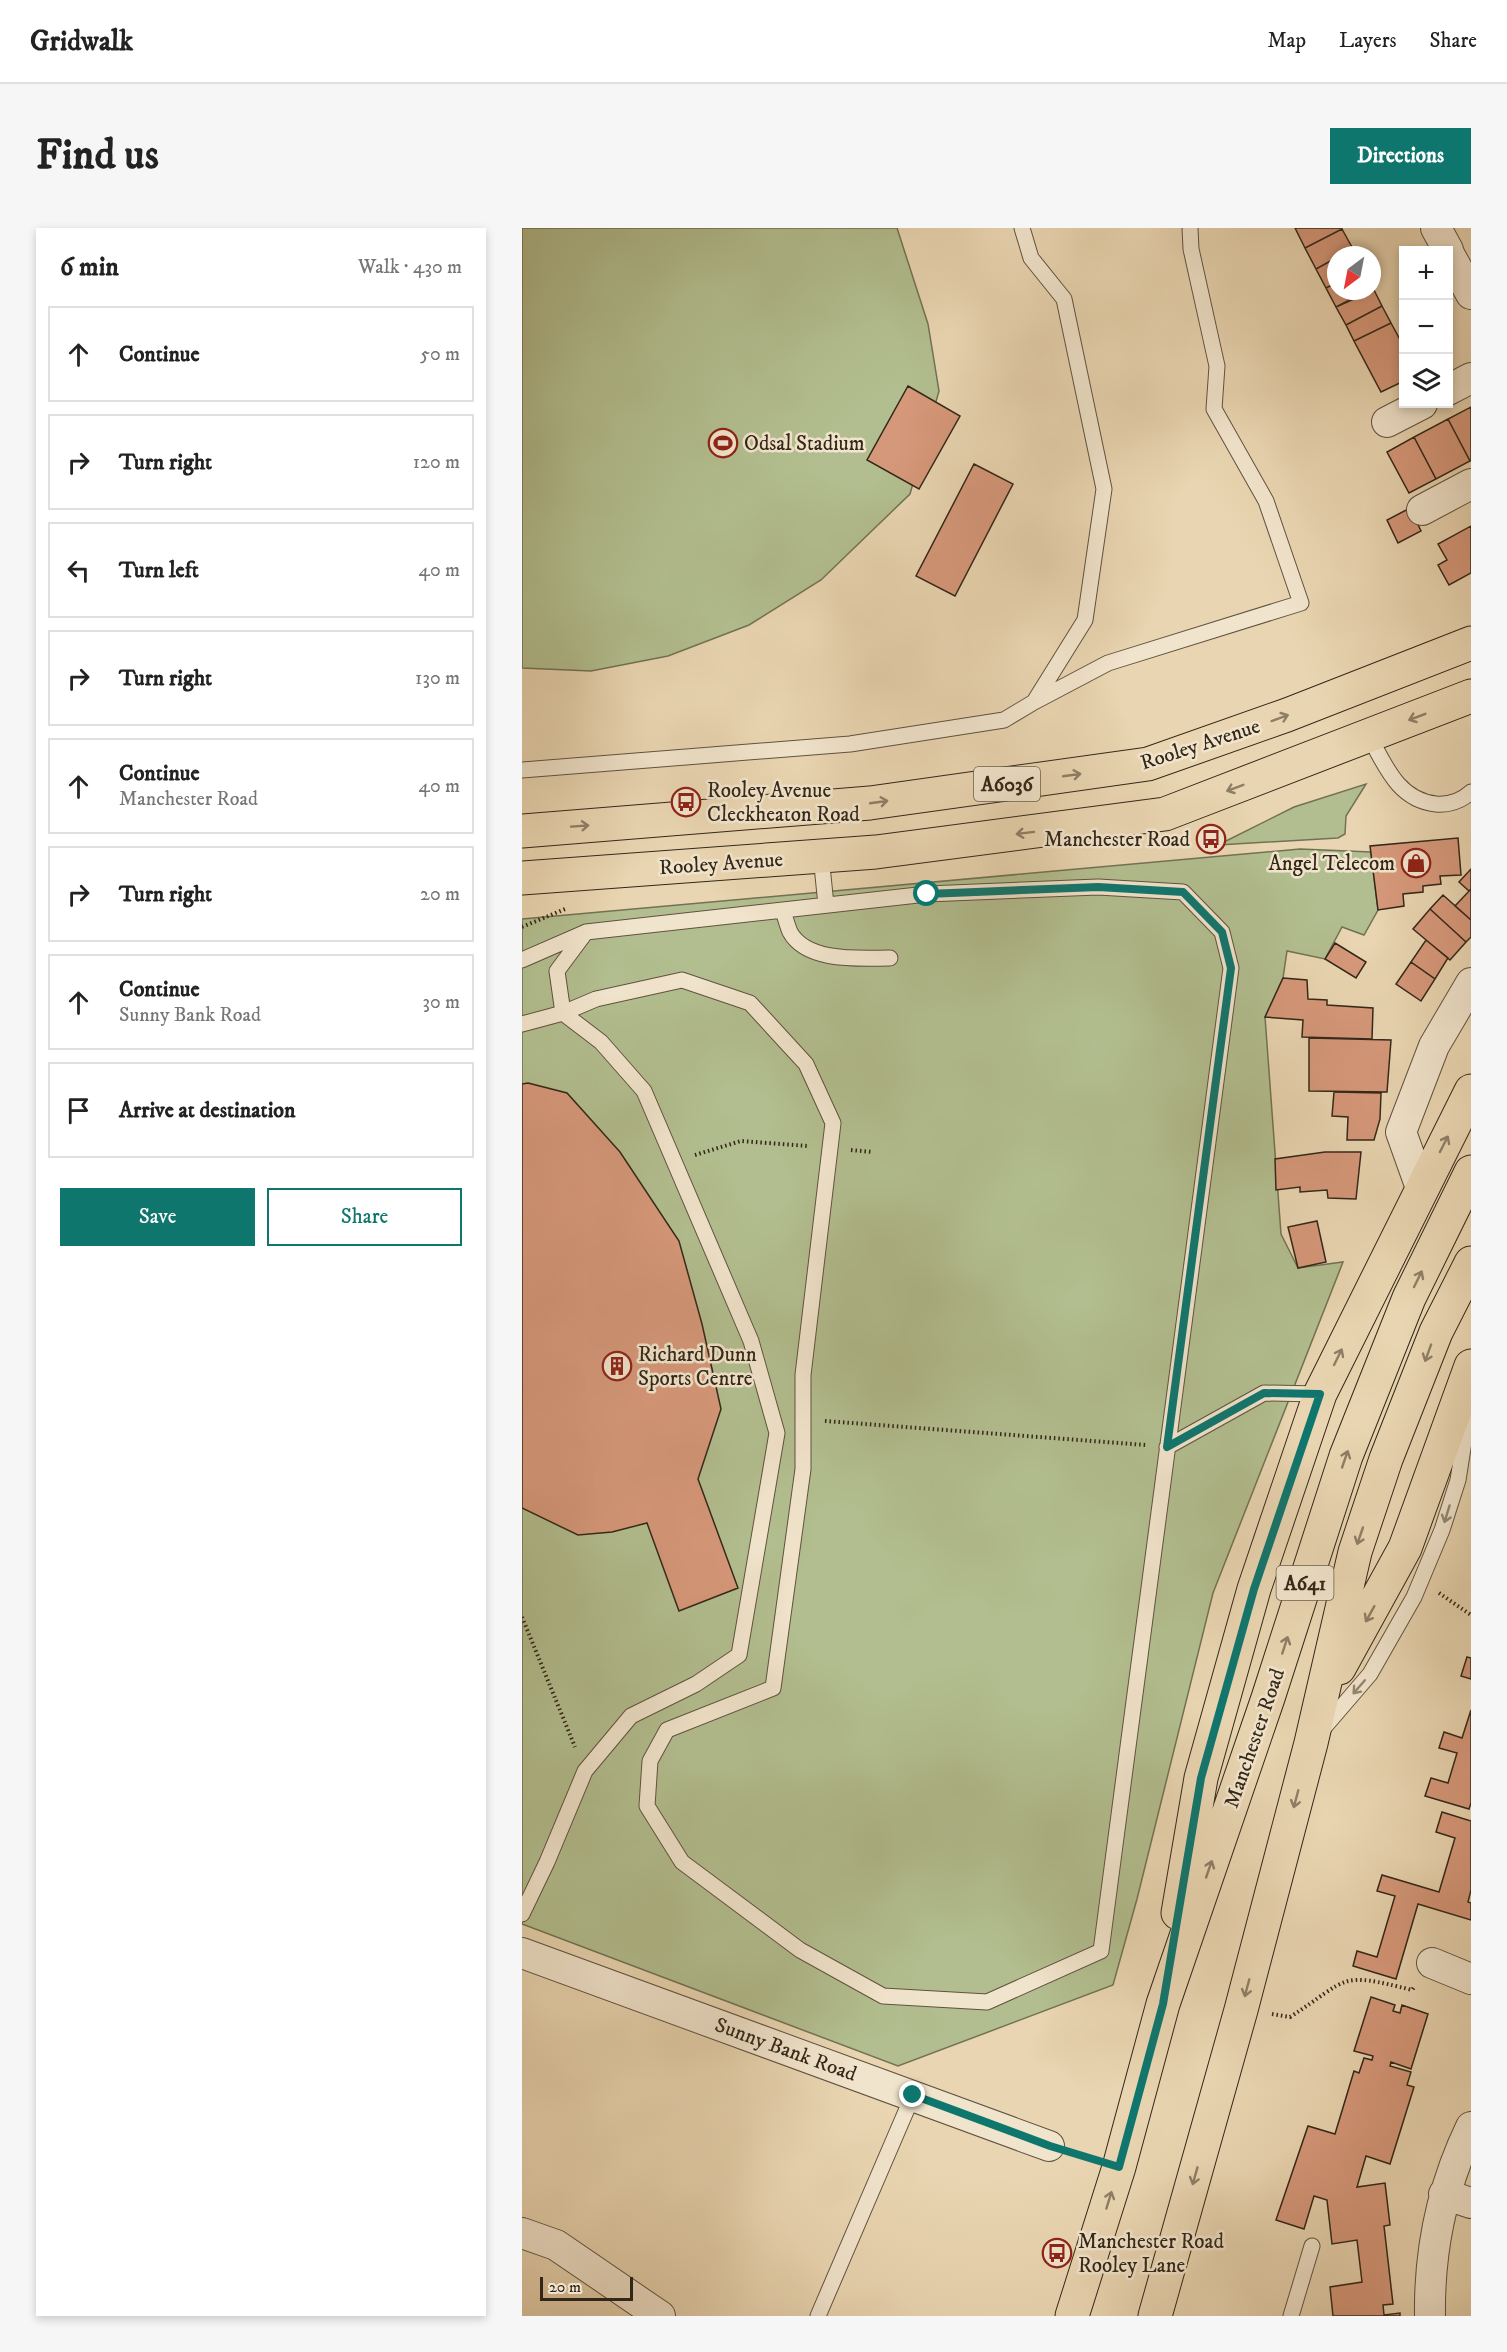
<!DOCTYPE html>
<meta charset="utf-8">
<style>
body{margin:0;font-family:"IM FELL DW Pica",serif;background:#f6f6f6;color:#222}
.controls{position:absolute;right:18px;top:18px;display:grid;overflow:hidden;border-radius:0px;box-shadow:0 3px 9px #0003}
.controls button{width:54px;height:54px;display:grid;place-items:center;padding:0;border:0;border-bottom:2px solid #e0e0e0;background:#fff;color:#222;font:30px sans-serif}
.compass{position:absolute;left:805px;top:18px;width:54px;height:54px;border-radius:50%;background:#fff;box-shadow:0 3px 9px #0003;rotate:212deg}
.scale{position:absolute;left:18px;bottom:15px;width:93px;box-sizing:border-box;padding-left:6px;border:3px solid #332719;border-top:0;font-size:16px;line-height:21px;white-space:nowrap;color:#332719;-webkit-text-stroke:4px #f1e4cc;paint-order:stroke}
.stop{position:absolute;width:18px;height:18px;margin:-14px;border:4px solid #0f766e;border-radius:50%;background:#fff}
.stop.end{background:#0f766e;border-color:#fff;box-shadow:0 2px 6px #0008}
.list{margin:0;padding:0;list-style:none}
h2{display:flex;justify-content:space-between;align-items:center;height:78px;margin:0;padding:0 24px;font-size:26px}
h2 small{font-size:20px;font-weight:400;color:#767676}
.list li{display:grid;grid-template-columns:39px 1fr auto;gap:18px;align-items:center;box-sizing:border-box;height:96px;margin:0 12px 12px;padding:0 12px;border:2px solid #e0e0e0;border-radius:0px}
.list b{display:block;font-size:22px;white-space:nowrap}
.list p{margin:0;font-size:20px;white-space:nowrap;color:#767676}
.list em{font-size:20px;font-style:normal;color:#767676}
.actions{display:flex;gap:12px;padding:18px 24px}
.actions a{flex:1;padding:14px 0;border:2px solid #0f766e;border-radius:0px;text-align:center;font-size:21px;color:#0f766e}
.actions .main{background:#0f766e;color:#fff}
.icon{flex:none;width:33px;height:33px;fill:none;stroke:currentColor;stroke-width:2;stroke-linecap:round;stroke-linejoin:round}
.map{position:relative;flex:none;width:949px;height:2088px;overflow:hidden;border-radius:0px}
header{display:flex;align-items:center;gap:36px;box-sizing:border-box;height:84px;padding:0 30px;background:#fff;border-bottom:2px solid #e0e0e0}
header strong{font-size:28px}
nav{display:flex;gap:33px;margin-inline-start:auto;font-size:21px}
.intro{display:flex;align-items:center;justify-content:space-between;box-sizing:border-box;height:144px;padding:0 36px}
h1{margin:0;font-size:42px}
.button{padding:15px 27px;border-radius:0px;background:#0f766e;color:#fff;font-size:21px;font-weight:700}
main{display:flex;gap:36px;padding:0 36px}
aside{flex:1;background:#fff;border-radius:0px;box-shadow:0 3px 9px #0003}
.map>svg:first-child{display:block}
.green{fill:#b2be8f;stroke:#727254;stroke-width:1.5}
.building{fill:#d6987a;stroke:#332719;stroke-width:1.5}
.lines{fill:none;stroke-linecap:round;stroke-linejoin:round}
.service-casing{stroke:#60523f;stroke-width:17}
.minor-casing{stroke:#60523f;stroke-width:32}
.primary-casing{stroke:#332719;stroke-width:35}
.trunk-casing{stroke:#332719;stroke-width:35}
.path{stroke:#332719;stroke-width:4;stroke-dasharray:1.5 3;stroke-linecap:butt}
.service{stroke:#f1e4cc;stroke-width:15}
.minor{stroke:#f1e4cc;stroke-width:30}
.primary{stroke:#e9d5b1;stroke-width:33}
.trunk{stroke:#e9d5b1;stroke-width:33}
.oneway{stroke:#8e7e65}
.oneway2{stroke:#928672}
.route{stroke:#0f766e;stroke-width:8}
.labels{text-anchor:middle;stroke-width:5;stroke-linejoin:round;paint-order:stroke}
.shield{fill:#f1e4cc;stroke:#6c604f;stroke-width:1.5}
.shield-label{font-size:20px;font-weight:bold;fill:#332719}
.poi-label{font-size:21px;fill:#332719;stroke:#f1e4cc;text-anchor:start}
.street-label{font-size:21px;fill:#332719;stroke:#f1e4cc}
</style>
<header>
<strong>Gridwalk</strong>
<nav><a>Map</a><a>Layers</a><a>Share</a></nav>
</header>
<div class="intro"><h1>Find us</h1><a class="button">Directions</a></div>
<main>
<aside>
<h2>6 min<small>Walk · 430 m</small></h2>
<ul class="list">
<li><svg class="icon" aria-label="ahead" viewBox="0 0 24 24"><path d="M12 20V5M6 11l6-6 6 6"/></svg><div><b>Continue</b></div><em>50 m</em></li>
<li><svg class="icon" aria-label="right" viewBox="0 0 24 24"><path d="M7 20v-9h11M14 6l5 5-5 5"/></svg><div><b>Turn right</b></div><em>120 m</em></li>
<li><svg class="icon" aria-label="left" viewBox="0 0 24 24"><path d="M17 20v-9H6M10 6l-5 5 5 5"/></svg><div><b>Turn left</b></div><em>40 m</em></li>
<li><svg class="icon" aria-label="right" viewBox="0 0 24 24"><path d="M7 20v-9h11M14 6l5 5-5 5"/></svg><div><b>Turn right</b></div><em>130 m</em></li>
<li><svg class="icon" aria-label="ahead" viewBox="0 0 24 24"><path d="M12 20V5M6 11l6-6 6 6"/></svg><div><b>Continue</b><p>Manchester Road</p></div><em>40 m</em></li>
<li><svg class="icon" aria-label="right" viewBox="0 0 24 24"><path d="M7 20v-9h11M14 6l5 5-5 5"/></svg><div><b>Turn right</b></div><em>20 m</em></li>
<li><svg class="icon" aria-label="ahead" viewBox="0 0 24 24"><path d="M12 20V5M6 11l6-6 6 6"/></svg><div><b>Continue</b><p>Sunny Bank Road</p></div><em>30 m</em></li>
<li><svg class="icon" aria-label="arrive" viewBox="0 0 24 24"><path d="M6 21V4h12l-3 4 3 4H6"/></svg><div><b>Arrive at destination</b></div></li>
</ul>
<div class="actions"><a class="main">Save</a><a>Share</a></div>
</aside>
<div class="map">
<svg width="949" height="2088" viewBox="0 0 949 2088">
<rect width="100%" height="100%" fill="#e9d5b1"/>
<filter id="stains"><feTurbulence type="fractalNoise" baseFrequency=".00333" numOctaves="4"/><feColorMatrix values="0 0 0 0 .2 0 0 0 0 .09 0 0 0 0 .02 0 0 0 .5 -.17"/></filter>
<radialGradient id="worn" r=".72"><stop offset=".6" stop-color="#630" stop-opacity="0"/><stop offset="1" stop-color="#630" stop-opacity=".3"/></radialGradient>
<path class="green" d="M0,0h375l31,96 11,67 -29,103 -89,86 -72,45 -81,31 -77,15 -69,-3z
M844,556l-20,32 -1,18 -7,4 -120,7 76,-38z
M778,621l71,3 7,58 -14,25 -22,-8 -17,32 -38,-8 -4,27 -18,39 16,217 17,34 45,-6 -130,331 -76,306 -24,86 -215,81 -376,-142v-1005z"/>
<path class="building" d="M773,0h46l1,1 -37,19z
M820,1l11,20 -17,6v3l-20,11 -11,-21z
M814,30v25l-10,5 -10,-19z
M814,55v8h31l-31,16 -10,-19z
M851,60l9,18 -36,19 -10,-18 36,-16z
M860,78l9,17 -37,18 -8,-16z
M869,95l13,24v34l-23,11 -27,-51z
M386,158l52,30 -41,73 -52,-29z
M949,179v54h-1l-22,-42z
M926,191l22,42 -34,18 -22,-42z
M892,209l22,42 -27,14 -22,-41z
M452,236l39,20 -58,112 -39,-20z
M888,280l11,23 -23,12 -11,-23z
M949,298v47l-22,12 -11,-20 9,-5 -9,-16z
M936,610l3,37 -21,1 1,8 -18,2v6l-20,2 1,12 -26,4 -8,-64z
M949,641v20l-2,2 -10,-9z
M949,661v31l-16,-14z
M921,667l28,25v17l-5,5 -36,-33z
M908,681l36,33 -16,18 -37,-31z
M904,712l22,18 -13,21 -24,-17z
M813,715l31,19 -10,16 -31,-19z
M889,734l24,17 -14,22 -25,-17z
M761,750l24,2 1,19 19,1v5l46,3 -1,31 -70,-2 1,-17 -38,-3z
M787,810l82,2 -4,52 -78,-1z
M6,855l39,10 53,59 59,89 23,83 19,85 -23,70 40,109 -59,23 -32,-88 -35,9 -34,3 -56,-27v-424z
M812,864l47,1 -1,26 -6,21h-27l1,-23 -16,-1z
M803,924h36l-5,47 -28,-1 -1,-8 -27,2v-5l-24,3 -1,-31z
M795,993l9,41 -28,6 -10,-41z
M945,1429l4,1v21l-10,-3z
M949,1482v93l-2,6 -44,-13 6,-18 17,5 9,-30 -18,-5 5,-16 18,6z
M920,1584l29,9v69l-3,12 3,1v17l-53,-16 -22,75 -43,-13 4,-15 20,6 18,-61 -18,-5 5,-16 57,17 16,-54 -19,-6z
M849,1769l24,8 -2,6 7,2 2,-8 26,9 -17,55 -20,-7 -1,4 21,6 -4,13 7,2 -24,77 -24,-8 -9,31 28,-4 5,42 -6,1 9,78 -10,1 1,10 16,-2v3h-67l-3,-29 32,-5 -5,-42 -25,4 -5,-44 -13,-4 -10,33 -28,-9 32,-94 27,8 19,-63 5,2 5,-15 8,2 1,-4 -19,-5z"/>
<g class="lines">
<g class="service-casing">
<path id="service" d="M512,474l74,-39 193,-60 -35,-102 -52,-92 3,-43 -26,-117 -1,-21
M847,508c16,29 29,64 67,68 13,1 25,-3 35,-12
M0,542l328,-26 154,-24 30,-18 51,-82 19,-131 -40,-190 -33,-41 -9,-30
M299,628l5,49
M261,682c2,7 4,15 7,22 17,31 71,26 100,26
M0,732l64,-28 341,-38 171,-7 85,5 39,40 9,36 -130,983 -114,51 -104,-6 -83,-46 -118,-88 -35,-56 3,-45 17,-31 106,-42 30,-219v-94l30,-252 -27,-59 -56,-61 -68,-23 -86,19 -33,14 -41,11
M645,1219l97,-54 56,1
M799,1503l49,-57 44,-77 28,-67 16,-50 11,-70
M0,1686l25,-52 38,-91 46,-55 65,-32 43,-29 38,-222 -26,-92 -107,-250 -43,-49 -38,-29 -6,-42 29,-39
M296,2088l95,-221
M769,2088l21,-70"/>
</g>
<g class="minor-casing">
<path id="minor" d="M914,0l12,22
M926,24l23,42
M926,162l23,-12
M865,194l35,-18
M900,282l49,-26
M899,960l-20,-56 33,-86 37,-63
M0,1725l527,193
M910,1735l39,16
M922,1966l27,9
M0,2005l34,12 104,71
M908,2088c-1,-67 12,-129 41,-189"/>
</g>
<g class="primary-casing">
<path id="primary" d="M817,1440l66,-120 66,-182
M656,1685l23,-135 53,-189 66,-195 151,-303
M550,2088l47,-149 44,-163 105,-306 78,-242 63,-158 62,-126
M633,2088l86,-306 70,-267 44,-191 31,-93 50,-127 35,-69"/>
</g>
<g class="trunk-casing">
<path id="trunk" d="M0,603l348,-28 278,-39 139,-49 184,-72
M0,650l354,-26 289,-38 306,-118"/>
</g>
<path class="path" d="M0,699l43,-18
M329,922l21,2
M173,927l46,-14 67,5
M303,1193l321,24
M917,1365l32,22
M0,1389l53,130
M750,1786l18,3c61,-39 47,-46 122,-27l2,-3"/>
<use href="#service" class="service"/>
<use href="#minor" class="minor"/>
<use href="#primary" class="primary"/>
<use href="#trunk" class="trunk"/>
</g>
<defs><path id="oneway-shaft" d="M-6 0H5M1.5-3L5.5 0L1.5 3" fill="none" stroke-width="1.6" stroke-linecap="round" stroke-linejoin="round" transform="scale(1.5)"/></defs>
<g class="oneway">
<use href="#oneway-shaft" transform="translate(895 489) rotate(159)"/>
<use href="#oneway-shaft" transform="translate(758 490) rotate(-20)"/>
<use href="#oneway-shaft" transform="translate(550 547) rotate(-8)"/>
<use href="#oneway-shaft" transform="translate(713 560) rotate(159)"/>
<use href="#oneway-shaft" transform="translate(357 574) rotate(-8)"/>
<use href="#oneway-shaft" transform="translate(58 598) rotate(-4)"/>
<use href="#oneway-shaft" transform="translate(503 605) rotate(173)"/>
<use href="#oneway-shaft" transform="translate(922 916) rotate(-63)"/>
<use href="#oneway-shaft" transform="translate(896 1051) rotate(-64)"/>
<use href="#oneway-shaft" transform="translate(906 1125) rotate(110)"/>
<use href="#oneway-shaft" transform="translate(816 1129) rotate(-64)"/>
<use href="#oneway-shaft" transform="translate(823 1231) rotate(-71)"/>
<use href="#oneway-shaft" transform="translate(838 1308) rotate(109)"/>
<use href="#oneway-shaft" transform="translate(848 1386) rotate(119)"/>
<use href="#oneway-shaft" transform="translate(763 1417) rotate(-72)"/>
<use href="#oneway-shaft" transform="translate(774 1571) rotate(105)"/>
<use href="#oneway-shaft" transform="translate(687 1641) rotate(-71)"/>
<use href="#oneway-shaft" transform="translate(725 1760) rotate(105)"/>
<use href="#oneway-shaft" transform="translate(673 1948) rotate(106)"/>
<use href="#oneway-shaft" transform="translate(587 1972) rotate(-73)"/>
</g>
<g class="oneway2">
<use href="#oneway-shaft" transform="translate(925 1286) rotate(107)"/>
<use href="#oneway-shaft" transform="translate(837 1459) rotate(131)"/>
</g>
<g class="lines">
<path class="route" d="M391,1867l137,51 69,21 44,-163 38,-226 53,-189 66,-195 -56,-1 -97,54 64,-479 -9,-36 -39,-40 -85,-5 -171,7"/>
</g>
<defs>
<g id="stadium-ring" transform="scale(1.5)"><circle r="9.5" fill="#f1e4cc" stroke="#8f2418" stroke-width="1.5"/><path d="M0-5a6.5 5 0 1 0 0 10a6.5 5 0 1 0 0-10ZM-3.5-1.8h7v3.6h-7Z" fill="#8f2418"/></g>
<g id="bus-ring" transform="scale(1.5)"><circle r="9.5" fill="#f1e4cc" stroke="#8f2418" stroke-width="1.5"/><path d="M-5-6H5V4H4V6H2V4H-2V6H-4V4H-5ZM-3.5-4V0h7V-4ZM-3.5 1.2v1.5H-2V1.2ZM2 1.2v1.5H3.5V1.2Z" fill="#8f2418"/></g>
<g id="shop-ring" transform="scale(1.5)"><circle r="9.5" fill="#f1e4cc" stroke="#8f2418" stroke-width="1.5"/><path d="M-5-2.5h2.3a2.7 3.5 0 0 1 5.4 0H5L5.5 6h-11ZM-1.5-2.5h3a1.5 2.3 0 0 0-3 0Z" fill="#8f2418"/></g>
<g id="building-ring" transform="scale(1.5)"><circle r="9.5" fill="#f1e4cc" stroke="#8f2418" stroke-width="1.5"/><path d="M-4-6H4V6H1V3H-1V6H-4ZM-2.5-4.3h1.7v1.8h-1.7ZM.8-4.3h1.7v1.8H.8ZM-2.5-1h1.7V.8h-1.7ZM.8-1h1.7V.8H.8Z" fill="#8f2418"/></g>
</defs>
<g fill-rule="evenodd">
<use href="#stadium-ring" x="201" y="215"/>
<use href="#bus-ring" x="164" y="574"/>
<use href="#bus-ring" x="689" y="611"/>
<use href="#shop-ring" x="894" y="635"/>
<use href="#building-ring" x="95" y="1138"/>
<use href="#bus-ring" x="535" y="2025"/>
</g>
<g class="labels">
<g class="shield">
<rect x="452" y="539" width="66" height="34" rx="4.5"/>
<rect x="754.5" y="1338" width="57" height="34" rx="4.5"/>
</g>
<g class="shield-label">
<text x="485" y="563">A6036</text>
<text x="783" y="1362">A641</text>
</g>
<g class="poi-label">
<text x="222" y="222">Odsal Stadium</text>
<text x="185" y="569">Rooley Avenue<tspan x="185" dy="24">Cleckheaton Road</tspan></text>
<text x="668" y="618" text-anchor="end">Manchester Road</text>
<text x="873" y="642" text-anchor="end">Angel Telecom</text>
<text x="116" y="1133">Richard Dunn<tspan x="116" dy="24">Sports Centre</tspan></text>
<text x="556" y="2020">Manchester Road<tspan x="556" dy="24">Rooley Lane</tspan></text>
</g>
<g class="street-label">
<text transform="translate(678 516) rotate(-18)" y="7">Rooley Avenue</text>
<text transform="translate(199 635) rotate(-4)" y="7">Rooley Avenue</text>
<text transform="translate(732 1510) rotate(-71)" y="7">Manchester Road</text>
<text transform="translate(264 1821) rotate(20)" y="7">Sunny Bank Road</text>
</g>
</g>
<rect width="100%" height="100%" filter="url(#stains)"/>
<rect width="100%" height="100%" fill="url(#worn)"/>
</svg>
<div class="controls">
<button>+</button>
<button>−</button>
<button><svg class="icon" aria-label="layers" viewBox="0 0 24 24"><path d="M12 4l9 5-9 5-9-5zM3 14l9 5 9-5"/></svg></button>
</div>
<svg class="compass" viewBox="-18 -18 36 36"><path d="M0-13l5 13h-10z" fill="#e53935"/><path d="M0 13l5-13h-10z" fill="#767676"/></svg>
<div class="scale">20 m</div>
<div class="stop" style="left:405px;top:666px"></div>
<div class="stop end" style="left:391px;top:1867px"></div>
</div>
</main>
